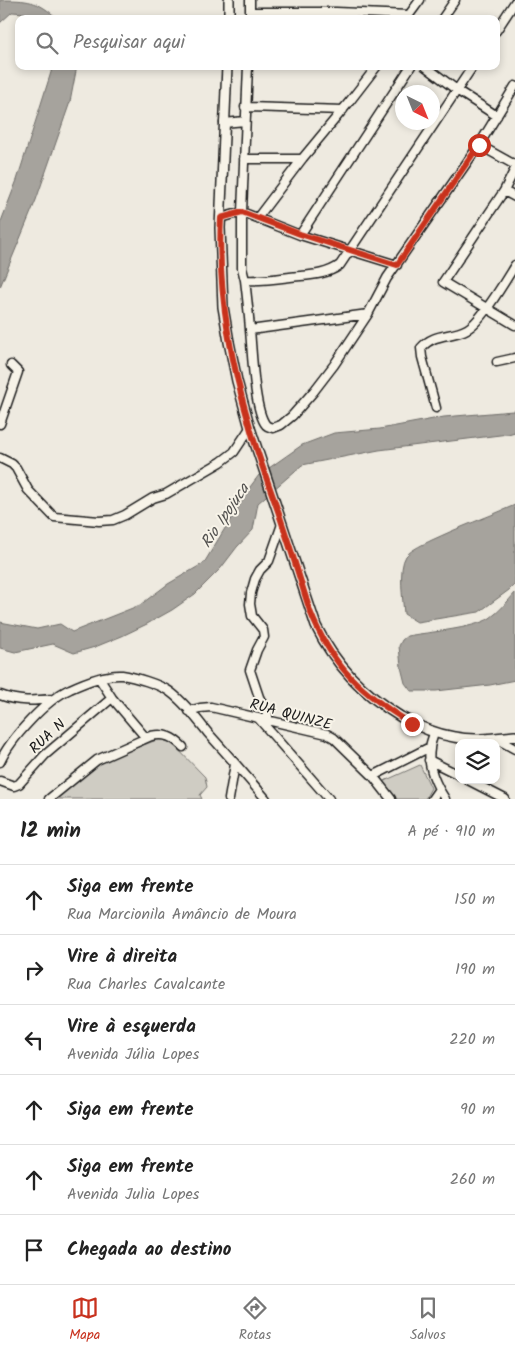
<!DOCTYPE html>
<html lang="pt">
<meta charset="utf-8">
<style>
body{margin:0;font-family:Kalam,sans-serif;background:#f2f2f2;color:#222}
.controls{position:absolute;right:15px;bottom:15px;display:grid;overflow:hidden;border-radius:10px;box-shadow:0 2px 8px #0003}
.controls button{width:45px;height:45px;display:grid;place-items:center;padding:0;border:0;border-bottom:1px solid #e0e0e0;background:#fff;color:#222;font:25px sans-serif}
.compass{position:absolute;left:395px;top:85px;width:45px;height:45px;border-radius:50%;background:#fff;box-shadow:0 2px 8px #0003;rotate:137deg}
.stop{position:absolute;width:15px;height:15px;margin:-11px;border:4px solid #c8321e;border-radius:50%;background:#fff}
.stop.end{background:#c8321e;border-color:#fff;box-shadow:0 1px 5px #0008}
.list{margin:0;padding:0;list-style:none}
h2{display:flex;justify-content:space-between;align-items:center;height:65px;margin:0;padding:0 20px;font-size:21px}
h2 small{font-size:16px;font-weight:400;color:#767676}
.list li{display:grid;grid-template-columns:32px 1fr auto;gap:15px;align-items:center;box-sizing:border-box;height:70px;padding:0 20px;border-top:1px solid #e0e0e0}
.list b{display:block;font-size:19px;white-space:nowrap}
.list p{margin:0;font-size:16px;white-space:nowrap;color:#767676}
.list em{font-size:16px;font-style:normal;color:#767676}
.icon{flex:none;width:28px;height:28px;fill:none;stroke:currentColor;stroke-width:2;stroke-linecap:round;stroke-linejoin:round}
.map{position:relative;flex:none;width:515px;height:799px;overflow:hidden}
.search{position:absolute;background:#fff;box-shadow:0 2px 8px #0003;left:15px;right:15px;top:15px;height:55px;display:flex;align-items:center;gap:12px;box-sizing:border-box;padding:0 18px;border-radius:10px;color:#767676;font-size:19px}
.sheet{height:485px;background:#fff}
nav{display:flex;justify-content:space-around;align-items:center;box-sizing:border-box;height:70px;border-top:1px solid #e0e0e0;background:#fff;font-size:14px;color:#767676}
nav a{display:grid;justify-items:center;gap:2px}
nav .on{color:#c8321e}
.map>svg:first-child{display:block}
.green{fill:#cfccc3;stroke:#767470}
.water{fill:#a6a39d;stroke:#6f6d69}
.lines{fill:none;stroke-linecap:round;stroke-linejoin:round}
.minor-casing{stroke:#1c1c1c;stroke-width:11}
.major-casing{stroke:#1c1c1c;stroke-width:12}
.minor{stroke:#f7f3e8;stroke-width:8}
.major{stroke:#f7f3e8;stroke-width:9}
.route{stroke:#c8321e;stroke-width:6}
.labels{text-anchor:middle;stroke-width:4;stroke-linejoin:round;paint-order:stroke}
.street-label{font-size:15px;fill:#1c1c1c;stroke:#f7f3e8}
.water-label{font-size:16px;font-style:italic;fill:#535250;stroke:#f7f3e8}
</style>
<div class="map">
<svg width="515" height="799" viewBox="0 0 515 799">
<rect width="100%" height="100%" fill="#eeeae0"/>
<filter id="ink" filterUnits="userSpaceOnUse"><feTurbulence type="fractalNoise" baseFrequency=".02" numOctaves="2"/><feDisplacementMap in="SourceGraphic" scale="10" xChannelSelector="R" yChannelSelector="G"/><feConvolveMatrix kernelMatrix="1 2 1 2 8 2 1 2 1" color-interpolation-filters="sRGB"/></filter>
<g filter="url(#ink)">
<path class="green" d="M159,739l12,3 34,35 2,10 -7,8 2,4h-148l43,-36z
M420,765l11,23 -6,11h-30l-13,-17z"/>
<path class="water" d="M0,0c28,0 37,0 58,19h-27l-6,-6 -13,-1 -12,11z
M53,66h24l-7,36 -34,98 -36,87v-63l17,-44z
M515,409v23l-7,2 -129,16 -77,15 -44,38 -5,27 -16,17 -16,21 -26,26 -23,16 -25,14 -25,12 -27,11 -21,6 -21,-9 -38,8 -15,-4v-26l37,7 23,-5 12,8 68,-27 28,-21 36,-21 46,-76 9,-12 43,-30 32,-12 46,-4 64,-12 69,-6z
M515,505v79l-6,6 -30,22 -62,10 -13,-8c-1,-14 -6,-46 2,-58 6,-7 18,-12 26,-16 27,-13 56,-23 83,-35z
M515,593v87l-25,5 -54,6h-25l-6,-8 -4,-16 -2,-21 3,-6 5,-4c21,-4 66,-7 83,-18 10,-7 17,-16 25,-25z"/>
<g class="lines">
<g class="minor-casing">
<path id="minor" d="M250,12h86l73,3
M250,19v-19
M408,19l1,-4 11,-15
M442,19l13,-19
M496,31l19,-29
M248,66l-6,146v56l3,12c2,17 4,34 5,50 2,20 4,81 16,95 2,2 4,2 7,3l8,-3 11,-9 22,-25 20,-26 34,-51 19,-36 92,-133 36,-59
M425,66l33,25 39,25
M245,107l98,3
M224,123l21,-2
M479,145l36,20
M244,159h58
M515,169l-11,22 -61,91 72,43
M504,191l11,6
M242,212l58,23 97,30
M258,217l44,-58 48,-58 27,-35
M221,218l21,-6
M300,235l111,-169
M245,280c16,1 30,-1 45,-3 17,-2 35,-1 50,-12l133,-199
M250,330l118,-16
M497,362l18,-4
M436,408l-14,-51 -1,-9c14,-16 30,-10 46,-19 15,-8 38,-48 48,-64
M0,424l18,-52 -7,-7
M0,458l12,6 4,4 12,22 26,27 45,4 14,-1 12,-5 28,-17 13,-4 55,-32 13,-10 16,-24
M99,678l13,20 34,40
M0,695c19,7 33,6 53,4
M189,711l11,-3 11,-1 116,27 7,4 39,38 18,23
M259,719l70,80
M268,721v-6l-9,-18 -9,-27 7,-20 7,-13 -1,-7 -11,-14 -2,-12 1,-11 4,-14 5,-9 9,-9 13,-37
M434,733c-1,5 -4,10 -4,16 -3,17 6,36 15,50
M495,738l20,11
M429,760l30,15
M0,762c10,-23 47,-63 70,-73 15,-7 35,-15 52,-14 13,2 36,9 47,16 15,11 27,27 39,42 20,22 39,44 58,66
M373,776l57,-29
M468,780l37,19
M0,781l14,5 5,-2 26,-29 67,-57
M49,799l48,-39 54,-24c14,-3 22,1 32,11
M229,799l6,-35
M432,799l7,-10"/>
</g>
<g class="major-casing">
<path id="major" d="M229,19v-19
M227,66l-7,162 3,79 6,35 8,39 13,47 66,198c19,39 47,68 85,91 16,9 34,17 53,20 20,4 41,1 61,-1"/>
</g>
<use href="#minor" class="minor"/>
<use href="#major" class="major"/>
</g>
</g>
<g class="lines" filter="url(#ink)">
<path class="route" d="M412,724c-50,-30 -80,-57 -102,-113 -10,-32 -20,-65 -31,-97 -10,-29 -21,-58 -29,-87 -20,-68 -33,-138 -29,-209l21,-6 58,22 97,31 82,-120"/>
</g>
<g class="labels">
<g class="street-label">
<text transform="translate(291 714) rotate(15)" y="5">RUA QUINZE</text>
<text transform="translate(47 736) rotate(-43)" y="5">RUA N</text>
</g>
<g class="water-label">
<text transform="translate(224 515) rotate(-56)" y="6">Rio Ipojuca</text>
</g>
</g>
</svg>
<div class="controls">
<button><svg class="icon" aria-label="layers" viewBox="0 0 24 24"><path d="M12 4l9 5-9 5-9-5zM3 14l9 5 9-5"/></svg></button>
</div>
<svg class="compass" viewBox="-18 -18 36 36"><path d="M0-13l5 13h-10z" fill="#e53935"/><path d="M0 13l5-13h-10z" fill="#767676"/></svg>
<div class="stop" style="left:479px;top:145px"></div>
<div class="stop end" style="left:412px;top:724px"></div>
<div class="search"><svg class="icon" aria-label="search" viewBox="0 0 24 24"><circle cx="10" cy="10" r="6"/><path d="M15 15l6 6"/></svg>Pesquisar aqui</div>
</div>
<section class="sheet">
<h2>12 min<small>A pé · 910 m</small></h2>
<ul class="list">
<li><svg class="icon" aria-label="ahead" viewBox="0 0 24 24"><path d="M12 20V5M6 11l6-6 6 6"/></svg><div><b>Siga em frente</b><p>Rua Marcionila Amâncio de Moura</p></div><em>150 m</em></li>
<li><svg class="icon" aria-label="right" viewBox="0 0 24 24"><path d="M7 20v-9h11M14 6l5 5-5 5"/></svg><div><b>Vire à direita</b><p>Rua Charles Cavalcante</p></div><em>190 m</em></li>
<li><svg class="icon" aria-label="left" viewBox="0 0 24 24"><path d="M17 20v-9H6M10 6l-5 5 5 5"/></svg><div><b>Vire à esquerda</b><p>Avenida Júlia Lopes</p></div><em>220 m</em></li>
<li><svg class="icon" aria-label="ahead" viewBox="0 0 24 24"><path d="M12 20V5M6 11l6-6 6 6"/></svg><div><b>Siga em frente</b></div><em>90 m</em></li>
<li><svg class="icon" aria-label="ahead" viewBox="0 0 24 24"><path d="M12 20V5M6 11l6-6 6 6"/></svg><div><b>Siga em frente</b><p>Avenida Julia Lopes</p></div><em>260 m</em></li>
<li><svg class="icon" aria-label="arrive" viewBox="0 0 24 24"><path d="M6 21V4h12l-3 4 3 4H6"/></svg><div><b>Chegada ao destino</b></div></li>
</ul>
</section>
<nav>
<a class="on"><svg class="icon" aria-label="map" viewBox="0 0 24 24"><path d="M3 6l6-2 6 2 6-2v14l-6 2-6-2-6 2zM9 4v14M15 6v14"/></svg>Mapa</a>
<a><svg class="icon" aria-label="directions" viewBox="0 0 24 24"><path d="M12 3l9 9-9 9-9-9zM9 14v-3h6M13 9l2 2-2 2"/></svg>Rotas</a>
<a><svg class="icon" aria-label="saved" viewBox="0 0 24 24"><path d="M7 4h10v16l-5-4-5 4z"/></svg>Salvos</a>
</nav>
